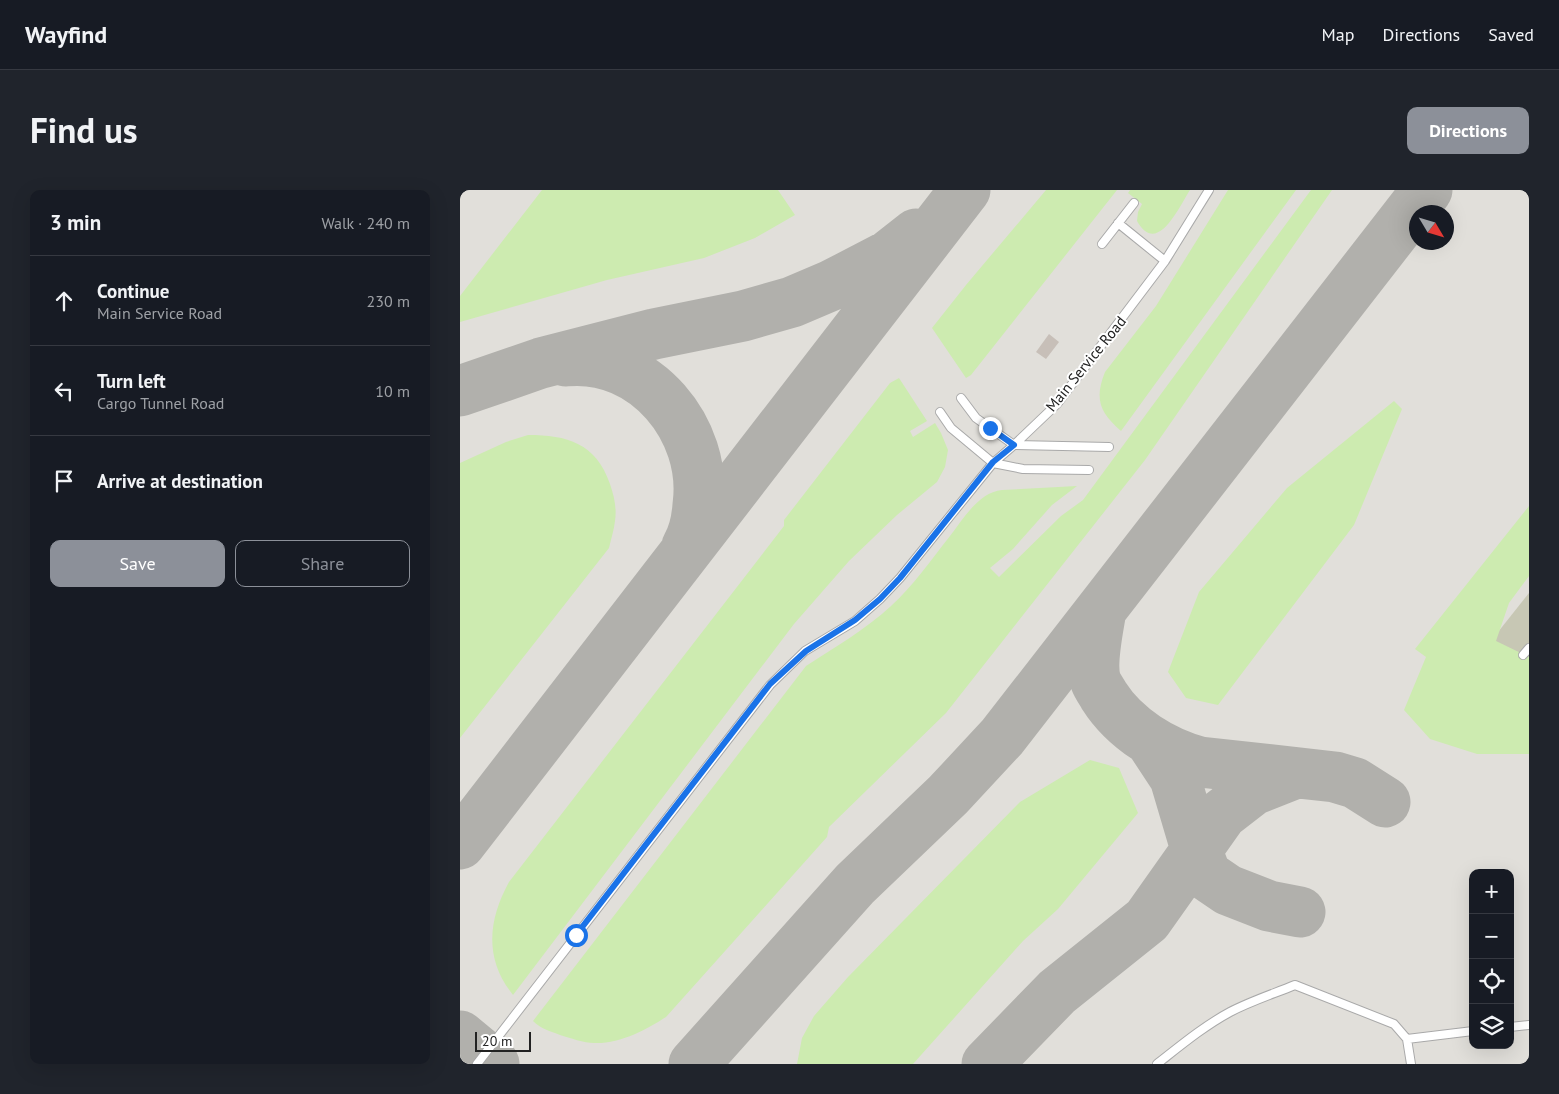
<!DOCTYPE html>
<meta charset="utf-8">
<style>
body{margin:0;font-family:"PT Sans",sans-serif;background:#20242c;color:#f1f3f6}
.controls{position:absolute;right:15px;bottom:15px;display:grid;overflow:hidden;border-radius:10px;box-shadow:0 5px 20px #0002}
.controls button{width:45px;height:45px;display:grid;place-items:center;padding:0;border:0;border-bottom:1px solid #363941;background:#171b24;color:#f1f3f6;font:25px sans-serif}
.compass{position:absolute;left:949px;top:15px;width:45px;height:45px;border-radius:50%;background:#171b24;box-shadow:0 5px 20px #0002;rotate:128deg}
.scale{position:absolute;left:15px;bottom:12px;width:56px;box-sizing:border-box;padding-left:5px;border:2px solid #222;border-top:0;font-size:14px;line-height:18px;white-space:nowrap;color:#222;-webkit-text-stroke:4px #fff;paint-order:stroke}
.stop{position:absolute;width:15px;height:15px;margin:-11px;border:4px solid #1a73e8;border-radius:50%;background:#fff}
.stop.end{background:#1a73e8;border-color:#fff;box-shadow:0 1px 5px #0008}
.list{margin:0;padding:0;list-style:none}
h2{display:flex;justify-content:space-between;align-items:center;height:65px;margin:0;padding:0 20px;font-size:21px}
h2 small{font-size:16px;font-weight:400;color:#9ea1a6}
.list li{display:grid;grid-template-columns:32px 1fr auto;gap:15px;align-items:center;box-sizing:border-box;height:90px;padding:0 20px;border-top:1px solid #363941}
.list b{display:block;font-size:19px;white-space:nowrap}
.list p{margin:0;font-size:16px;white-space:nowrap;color:#9ea1a6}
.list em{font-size:16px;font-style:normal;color:#9ea1a6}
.actions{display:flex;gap:10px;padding:15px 20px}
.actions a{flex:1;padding:11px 0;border:1px solid #8c9099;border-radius:10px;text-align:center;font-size:18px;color:#8c9099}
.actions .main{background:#8c9099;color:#fff}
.icon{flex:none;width:28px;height:28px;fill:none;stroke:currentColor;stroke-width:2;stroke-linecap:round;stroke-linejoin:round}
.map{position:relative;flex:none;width:1069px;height:874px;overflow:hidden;border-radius:10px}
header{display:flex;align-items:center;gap:30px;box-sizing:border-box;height:70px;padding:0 25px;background:#171b24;border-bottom:1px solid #363941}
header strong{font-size:24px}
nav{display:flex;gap:28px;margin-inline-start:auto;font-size:18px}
.intro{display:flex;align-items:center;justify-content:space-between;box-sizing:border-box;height:120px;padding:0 30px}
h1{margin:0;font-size:35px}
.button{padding:12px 22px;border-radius:10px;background:#8c9099;color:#fff;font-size:18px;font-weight:700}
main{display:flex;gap:30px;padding:0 30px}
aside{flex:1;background:#171b24;border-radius:10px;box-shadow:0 5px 20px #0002}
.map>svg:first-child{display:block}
.airport{fill:#e1dfda;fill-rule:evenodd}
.construction{fill:#c7c7b4}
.grass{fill:#cdebb0}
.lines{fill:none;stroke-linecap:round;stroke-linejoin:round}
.taxiway{stroke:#b1b0ac;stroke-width:51}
.building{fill:#c7bfb8}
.service-casing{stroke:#a9a9a9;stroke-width:10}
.service{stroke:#fff;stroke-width:8}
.route{stroke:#1a73e8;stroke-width:6}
.labels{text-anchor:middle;stroke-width:4;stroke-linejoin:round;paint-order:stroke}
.street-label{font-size:15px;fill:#222;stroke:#fff}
</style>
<header>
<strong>Wayfind</strong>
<nav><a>Map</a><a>Directions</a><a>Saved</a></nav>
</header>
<div class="intro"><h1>Find us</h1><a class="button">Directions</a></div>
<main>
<aside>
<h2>3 min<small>Walk · 240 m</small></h2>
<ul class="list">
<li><svg class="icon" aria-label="ahead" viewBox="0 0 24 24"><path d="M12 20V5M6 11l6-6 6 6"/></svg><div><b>Continue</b><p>Main Service Road</p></div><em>230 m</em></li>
<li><svg class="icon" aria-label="left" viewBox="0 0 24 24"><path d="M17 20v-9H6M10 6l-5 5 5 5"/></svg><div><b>Turn left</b><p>Cargo Tunnel Road</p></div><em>10 m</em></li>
<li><svg class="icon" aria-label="arrive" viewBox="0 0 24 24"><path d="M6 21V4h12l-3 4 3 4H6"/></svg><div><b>Arrive at destination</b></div></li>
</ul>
<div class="actions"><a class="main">Save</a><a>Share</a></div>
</aside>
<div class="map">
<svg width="1069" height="874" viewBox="0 0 1069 874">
<rect width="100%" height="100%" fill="#f2efe9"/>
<path class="airport" d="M0,0h1069v874h-1069zM956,22h30v30h-30zM1013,683h37v172h-37z"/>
<path class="construction" d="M1069,403v95l-50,-32z"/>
<path class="grass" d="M82,0h236l17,25 -40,23 -51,20 -97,22 -147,42v-26z
M586,0h71l-146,185 -5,3 -34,-50 34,-43z
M670,0h60c-11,17 -33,67 -53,31l1,-9 4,-8 -14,-11z
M768,0h68l-175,241c-21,-18 -27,-32 -16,-59l51,-66z
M851,0h21l-187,270 -199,253 -117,114 -2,10 -161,180c-20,13 -46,27 -72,26 -10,0 -24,-5 -34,-8 -10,-4 -19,-6 -27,-14l273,-355c29,-19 59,-36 85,-60 22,-20 40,-46 59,-70 13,-17 29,-44 52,-46l75,-4 -25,19 -39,44 -23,19 9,9 62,-61 22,-16z
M439,188l28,43 -17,10 3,6 22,-14 6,10 7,17 -3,17 -8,15 -40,33 -48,46 -55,63 -281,371c-29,-36 -25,-75 -4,-113l275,-356v-6l106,-137z
M934,211l8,8 -48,116 -136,180 -32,-7 -18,-26 31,-80 88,-104z
M68,245c39,0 68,8 82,49 4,12 7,24 5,37 -1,9 -4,18 -6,27l-149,190v-275l46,-21z
M1069,316v70l-20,27 -13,38 33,16v97h-52l-47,-15 -26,-29 22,-53 -11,-8z
M630,570l29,8 19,45 -80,96 -35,32 -110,123h-116l5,-26 12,-22 34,-39 172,-175z"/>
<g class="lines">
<path class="taxiway" d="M106,171c79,-8 142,69 132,144 -1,14 -4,29 -11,41
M0,201l81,-28 113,-29 89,-18 49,-14 40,-17 56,-29 28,-22
M641,420c-3,19 -11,54 -5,72 2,5 6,10 8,14 21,33 59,56 96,66l135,15 20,6 30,19
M692,553l23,35 21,71 10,26 22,15 41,16 31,6
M0,654l505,-654
M0,846l34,28
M234,874l161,-180 93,-89 54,-58 425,-547
M527,874l70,-72 90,-72 75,-106 31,-24 43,-17"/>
</g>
<path class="building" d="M589,144l10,8 -13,17 -10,-7z"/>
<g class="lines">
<g class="service-casing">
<path id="service" d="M658,33l47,38
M642,54l32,-41
M501,208l15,20 38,27 95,2
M480,222l11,16 42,35 30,6 66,1
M1063,465l6,-7
M1050,837l19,-2
M947,849l66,-8
M947,849l4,25
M17,874l293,-379 35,-34 50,-30 25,-22 20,-21 93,-115 21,-18 43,-41 108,-143 44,-71
M697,874c23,-18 47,-38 73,-52 21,-11 43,-18 65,-27l99,39 13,15"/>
</g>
<use href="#service" class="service"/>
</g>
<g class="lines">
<path class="route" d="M116,745l194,-251 36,-33 49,-31 25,-21 20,-21 93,-116 21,-17 -24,-17"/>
</g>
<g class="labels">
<g class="street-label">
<text transform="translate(626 174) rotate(-51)" y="5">Main Service Road</text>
</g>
</g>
</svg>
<div class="controls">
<button>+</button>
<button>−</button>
<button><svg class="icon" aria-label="locate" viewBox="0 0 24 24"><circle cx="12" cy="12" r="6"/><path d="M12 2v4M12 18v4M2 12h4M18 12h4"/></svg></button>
<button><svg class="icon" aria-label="layers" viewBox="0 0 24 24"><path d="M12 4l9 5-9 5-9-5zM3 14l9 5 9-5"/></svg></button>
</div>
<svg class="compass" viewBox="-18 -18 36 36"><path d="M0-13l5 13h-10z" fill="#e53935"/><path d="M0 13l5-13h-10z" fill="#9ea1a6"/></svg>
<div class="scale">20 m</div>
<div class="stop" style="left:116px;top:745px"></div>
<div class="stop end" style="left:530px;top:238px"></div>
</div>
</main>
